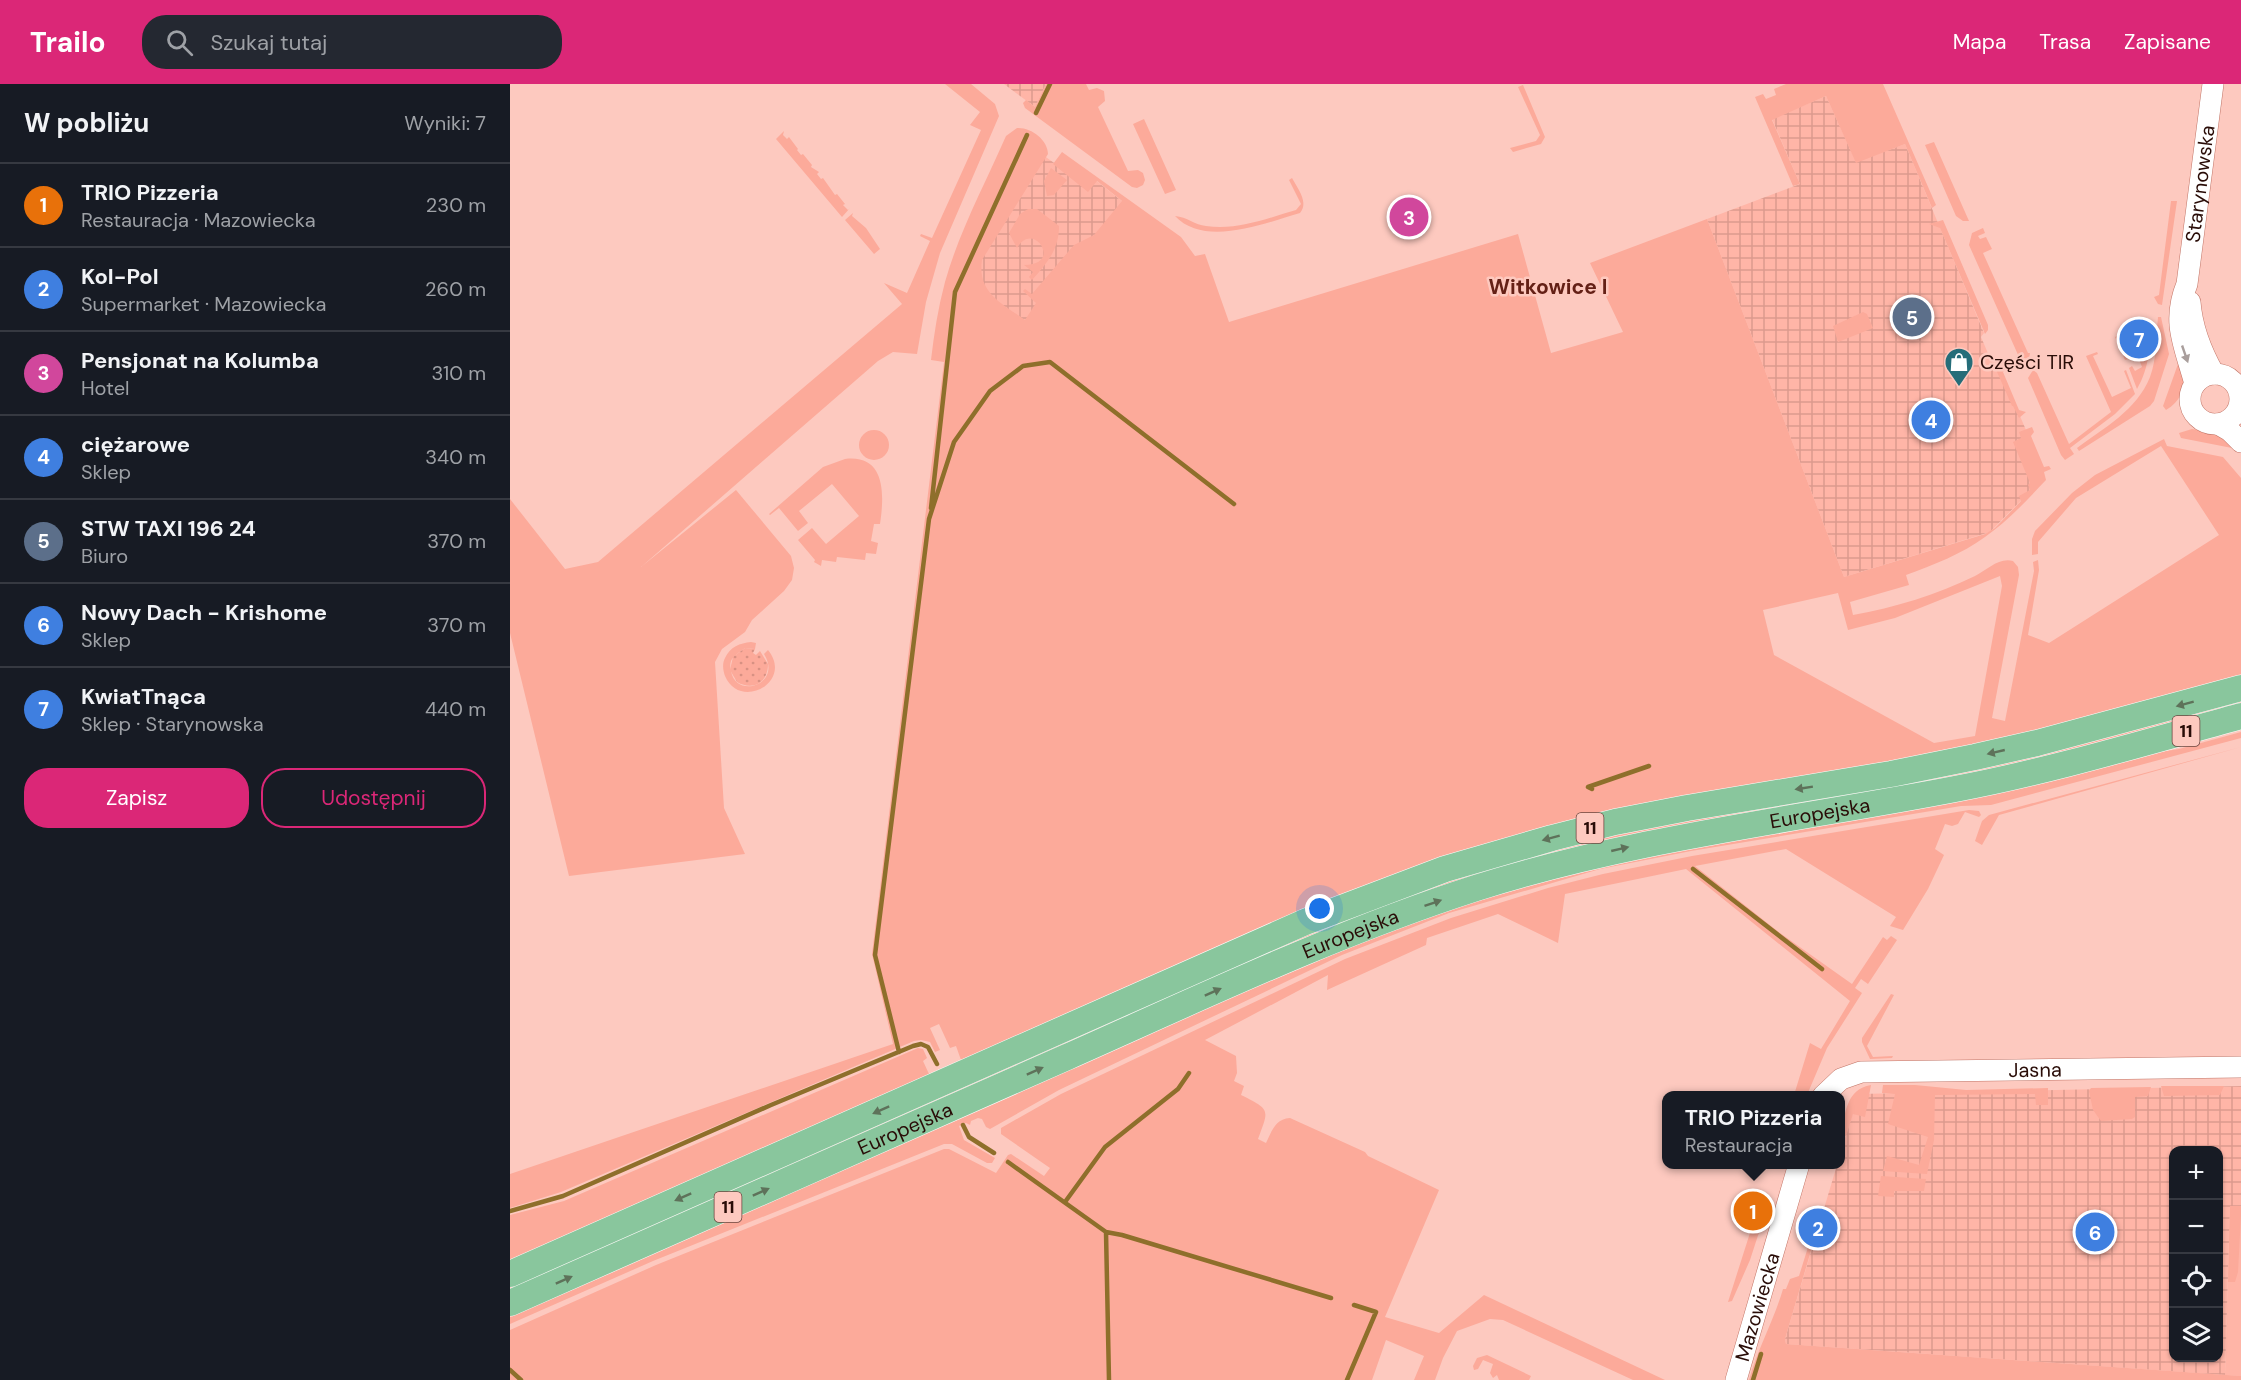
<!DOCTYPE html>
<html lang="pl">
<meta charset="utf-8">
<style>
body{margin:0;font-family:"DM Sans",sans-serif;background:#242831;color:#f1f3f6}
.controls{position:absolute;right:18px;bottom:18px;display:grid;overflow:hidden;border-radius:12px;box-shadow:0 2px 4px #0004}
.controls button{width:54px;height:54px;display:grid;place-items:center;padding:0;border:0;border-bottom:2px solid #363941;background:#171b24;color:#f1f3f6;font:30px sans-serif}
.you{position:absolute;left:810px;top:825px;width:21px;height:21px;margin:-15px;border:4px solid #fff;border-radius:50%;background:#1a73e8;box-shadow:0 0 0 9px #1a73e833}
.badge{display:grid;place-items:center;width:39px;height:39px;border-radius:50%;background:#db2777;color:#fff;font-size:20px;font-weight:700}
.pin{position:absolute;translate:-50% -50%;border:3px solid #fff;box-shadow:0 2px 6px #0006}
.popup{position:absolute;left:1152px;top:1007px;width:183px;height:78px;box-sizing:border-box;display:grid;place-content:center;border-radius:12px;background:#171b24;filter:drop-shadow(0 2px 4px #0005);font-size:20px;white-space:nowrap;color:#9ea1a6}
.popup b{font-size:22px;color:#f1f3f6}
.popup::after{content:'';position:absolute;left:50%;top:100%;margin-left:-12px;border:12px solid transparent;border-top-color:#171b24}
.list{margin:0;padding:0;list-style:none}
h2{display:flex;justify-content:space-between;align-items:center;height:78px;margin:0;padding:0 24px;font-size:26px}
h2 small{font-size:20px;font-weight:400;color:#9ea1a6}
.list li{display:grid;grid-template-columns:39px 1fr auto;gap:18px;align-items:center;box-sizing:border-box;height:84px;padding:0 24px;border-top:2px solid #363941}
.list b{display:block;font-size:22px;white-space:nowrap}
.list p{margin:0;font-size:20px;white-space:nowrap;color:#9ea1a6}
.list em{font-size:20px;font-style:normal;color:#9ea1a6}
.actions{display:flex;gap:12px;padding:18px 24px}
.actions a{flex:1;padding:14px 0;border:2px solid #db2777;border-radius:24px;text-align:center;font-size:21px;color:#db2777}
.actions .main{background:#db2777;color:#fff}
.icon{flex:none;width:33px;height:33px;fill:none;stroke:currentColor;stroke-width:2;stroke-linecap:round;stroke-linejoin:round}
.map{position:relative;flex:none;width:1731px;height:1296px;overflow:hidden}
header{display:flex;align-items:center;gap:36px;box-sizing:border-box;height:84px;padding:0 30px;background:#db2777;color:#fff}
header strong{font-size:28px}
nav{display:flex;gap:33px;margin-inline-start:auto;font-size:21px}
.search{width:420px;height:54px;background:#242831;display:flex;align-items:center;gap:15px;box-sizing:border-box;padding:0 21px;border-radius:24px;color:#9ea1a6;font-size:22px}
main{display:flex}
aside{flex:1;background:#171b24}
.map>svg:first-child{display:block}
.built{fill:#ffb5a7}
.industrial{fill:url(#industrial-grid);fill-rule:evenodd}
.green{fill:#fcaa9a;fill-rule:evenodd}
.park{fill:url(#park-dots)}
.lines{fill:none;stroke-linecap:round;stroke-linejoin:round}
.stream{stroke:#8e6f2b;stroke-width:4.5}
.tertiary-casing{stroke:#c17466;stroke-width:22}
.primary-casing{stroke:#fff;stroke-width:27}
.tertiary{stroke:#fff;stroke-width:21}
.primary{stroke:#89c69d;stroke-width:26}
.oneway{fill:#a99e9c}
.oneway2{fill:#5e725a}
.labels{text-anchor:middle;stroke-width:5;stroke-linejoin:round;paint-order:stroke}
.shield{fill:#fdc9bf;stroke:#69453e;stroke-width:1.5}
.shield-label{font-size:18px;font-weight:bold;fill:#290c07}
.street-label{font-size:20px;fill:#290c07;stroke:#fdc9bf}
.poi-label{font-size:20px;fill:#290c07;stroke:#fdc9bf;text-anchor:start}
.neighbourhood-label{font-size:21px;font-weight:bold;fill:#642016;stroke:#fdc9bf}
</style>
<header>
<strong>Trailo</strong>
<div class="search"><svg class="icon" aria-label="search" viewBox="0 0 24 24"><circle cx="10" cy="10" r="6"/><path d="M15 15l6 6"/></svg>Szukaj tutaj</div>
<nav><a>Mapa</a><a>Trasa</a><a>Zapisane</a></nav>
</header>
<main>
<aside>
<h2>W pobliżu<small>Wyniki: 7</small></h2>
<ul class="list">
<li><span class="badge" style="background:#e8710a">1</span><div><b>TRIO Pizzeria</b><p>Restauracja · Mazowiecka</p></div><em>230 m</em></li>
<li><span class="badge" style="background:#3f7fe0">2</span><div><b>Kol-Pol</b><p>Supermarket · Mazowiecka</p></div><em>260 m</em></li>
<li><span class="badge" style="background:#d1479c">3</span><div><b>Pensjonat na Kolumba</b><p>Hotel</p></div><em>310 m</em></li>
<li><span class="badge" style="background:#3f7fe0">4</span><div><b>ciężarowe</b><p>Sklep</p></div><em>340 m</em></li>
<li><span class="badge" style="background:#5c6f8a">5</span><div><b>STW TAXI 196 24</b><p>Biuro</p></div><em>370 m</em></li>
<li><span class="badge" style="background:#3f7fe0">6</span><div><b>Nowy Dach - Krishome</b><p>Sklep</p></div><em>370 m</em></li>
<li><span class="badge" style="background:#3f7fe0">7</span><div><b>KwiatTnąca</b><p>Sklep · Starynowska</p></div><em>440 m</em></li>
</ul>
<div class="actions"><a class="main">Zapisz</a><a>Udostępnij</a></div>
</aside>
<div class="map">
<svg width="1731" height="1296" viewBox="0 0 1731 1296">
<defs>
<pattern id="industrial-grid" width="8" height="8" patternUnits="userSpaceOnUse" patternTransform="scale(1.5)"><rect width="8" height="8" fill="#ffb5a7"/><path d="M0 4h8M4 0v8" fill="none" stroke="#db9a8e"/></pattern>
<pattern id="park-dots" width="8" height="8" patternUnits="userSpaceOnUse" patternTransform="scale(1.5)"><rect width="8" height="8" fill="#fcaa9a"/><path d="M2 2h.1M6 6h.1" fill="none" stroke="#d89183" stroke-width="1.8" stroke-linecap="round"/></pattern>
</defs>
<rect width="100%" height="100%" fill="#fdc9bf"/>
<path class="built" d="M1720,1122h11v170l-16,-1z"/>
<path class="industrial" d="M494,0h42l-11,23z
M1316,12l30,66 49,-18 79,189 -3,4 9,21 6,2 48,112 -2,7 -52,53 -146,45 -137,-358 93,-35 -28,-65z
M519,61l28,20 7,-10 84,67 -94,123 -87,-67z
M1731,1002v120h-11l-5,169 -439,-31 -1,-5 52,-174 3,-1v-10l19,-60zM1664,1066h44v208h-44z"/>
<path class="green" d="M435,0h26l24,20 4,12 -59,137 -14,49 -9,52 -24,-2 -15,9 -237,206 95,-77 55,66 3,12 -2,12 -8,11 -32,29 -7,12 -23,17 -7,13 9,146 21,46 -176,22 -59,-243v-134l55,70 33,-7 304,-258 -18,-21 23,10 23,-52 -10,-5 1,-2 11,4 49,-108 -11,-5 10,-13z
M536,0h40l3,6 8,-2 7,3 1,10 -7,6 30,64 10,-1 5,3 2,7 -2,5 -6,3 -5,-1 -107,-79 -2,-5 3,-3 9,7z
M1276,0h97l53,121 -4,3 -27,-64 -49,19 -30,-67 -54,24 28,64 -7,2 -38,-89 8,-3 3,5 10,-4 -2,-6z
M1013,1l22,52 -4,7 -28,8 -3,-4 26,-7 4,-6 -22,-48z
M634,35l32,71 -11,4 -32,-70z
M507,44c14,-1 31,12 31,26l-66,106c-5,33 20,43 43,60l11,-17 -13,-12 2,-2 7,5 42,-49 20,-10 28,-34 -25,-20 -9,11 -35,-28 9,-12 119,85 14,19 10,-2 24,68 289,-88 33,119 72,-21 -33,-69 117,-44 137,358 141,-43 10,-6 26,-27 -2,-5 11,-6 -2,-5 2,-2 -17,-41 8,-4 -2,-6 13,-5 2,5 -3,4 13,31 5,-1 2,3 -7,3 2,8c-19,20 -38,41 -61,57 -23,17 -52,28 -79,38l3,10 -59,17 3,13c41,-7 85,-21 122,-39 12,-6 24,-19 38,-15l5,6 1,8 -27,143 13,3 29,-150 -1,-9 5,-2 1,10 -11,65 21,8 170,-108 -58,-89 -85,52 -38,44v12l-6,1v-16l3,-8 37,-38 23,-18 69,-36 3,7 56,11 18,21v202l-241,64 -473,92 -1017,428v-49l54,-14 354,-153 5,1 4,9 -4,3 6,13 32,-14 -5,-14 -6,2 -11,-24 -9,4 10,22 -5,2 -5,-10 -9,-2 -7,1 -353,151 -51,16v-34l383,-130 -21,-90 72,-592 -13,-2c3,-26 7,-52 14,-78 14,-50 40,-98 61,-146zM1490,492l2,10 -27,150 -41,7 -160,-88 -11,-45 75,-17 10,37 47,-12z
M274,47l-1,4 4,4 2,-2 9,12 -1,1 4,5 2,-1 9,11 -1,2 8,5 -2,2 4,5 2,-1 12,17 2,-1 8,10 -2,1 5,5 2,-2 -8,9 -66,-78z
M1424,58l35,79h-6l-7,-5 -31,-71z
M541,84l16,12 -13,15 -7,1 -3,-15z
M782,94c6,11 17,24 8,35 -35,10 -95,35 -125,3 12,1 20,9 31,10 30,5 62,-8 90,-16l5,-6 -12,-24z
M1661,117h6l-15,104 -4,-1 -4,-7 5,-2z
M518,125h9l22,17c0,24 -12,37 -27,54l-3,-3 4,-5 -9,-7c40,0 9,-46 -7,-17l-8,-15 11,-19z
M343,129l-1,3 14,12 14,21 -6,5 -29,-34z
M1433,136l45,105v5l-3,4 -45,-106 -11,-4z
M1473,144l2,5 -7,3 2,3 6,-2 6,12 -9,4 45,100h2l-1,6 -10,-2 -50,-112 3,-12z
M1353,228l4,2 6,14 -35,14 -5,-16z
M1648,233h3l8,37 -15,47 -4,5 -71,45 -2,-3c27,-20 60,-38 73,-71 7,-18 6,-41 8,-60z
M1642,236c-2,24 -2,47 -15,69l-8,-21 3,-2 3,5 7,-4 -5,-13 10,-5 -8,-16 -14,6 1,5 -3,2 6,13 -4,1 -10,-23z
M1587,268l1,2 -5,2 19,41 19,-9 -7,-17 2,-1 9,24 -20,20 -45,34 4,6 -9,6 -4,-5 -33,-77 5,-8 4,3 32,71 42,-32 -25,-56z
M1480,273l10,4 6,7 -3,4 16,38 7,2 -7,6 -6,-12h-1l-18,-41 -6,-7z
M1673,277c2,21 3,37 -17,49l-3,-4 15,-42z
M1682,345l27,4 17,11 -4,4 -51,-10 -2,-5z
M349 361a15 15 0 1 1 30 0a15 15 0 1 1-30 0Z
M335,375c42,-5 39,38 35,65h-6l-3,17 7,2 -2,11 -10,-1 -1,7 -28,-3 -1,5 -14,-2 -1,6 -7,-4 1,-2 -17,-20 14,-12 14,16 33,-28 -27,-32 -33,27 9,12 -10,8 -19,-23 -9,7 -1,-1 54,-47z
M241,558l5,1 -1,6 -10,-1c-5,4 -12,8 -14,13 -1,3 -1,6 0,10 5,29 52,13 33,-17l4,-4c26,32 -28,61 -43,26 -2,-6 -3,-12 0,-18 5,-11 15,-15 26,-16z
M1731,614v10l-240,63 -423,80 -1068,444v-11l755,-335 136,-55 174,-53z
M1731,648v6l-250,67 -30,1 -270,45 -91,18 -151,44 -107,42 -283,135 -69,39 -4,-2 -4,-8 -4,-1 -7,3 -1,4 -4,-2 -7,3 5,14 31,18 -3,5h-5l-35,-19h-8l-291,117 -143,63v-11l824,-364 215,-74 584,-119 46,-7z
M1731,663l-242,68 -17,30 -7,-4 7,-20 7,-6z
M1459,726l10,1 2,4 -2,2 -14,-5 -7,12 -6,2 -7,-2 -10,25 9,6 -16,34 -25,41 -13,-4 6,-9 -110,-68 -91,17 85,67 72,51 31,-47 4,3 4,-4 6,4 -29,44 -7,-5 -6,9 7,5 -35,55 -20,47h-13l16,-52 11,6 29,-48 -164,-132 -121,25 -7,49 -60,-29 -71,24 -1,7 -99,45 1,-15 -123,65 31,16 1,17 -3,8 10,5 -3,9c30,15 28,14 17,44l8,4c6,-12 9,-24 24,-25l75,34 3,4 71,34 -54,127 54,16 45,-38 181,85h-32l-130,-60 -13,-1 -33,12 -14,27 -8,22h-21l10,-24 -38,-16 -14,40h-862v-50l146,-65 288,-116h5l47,24 12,-18 3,-1 33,22 6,-8 -49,-34v-6l60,-34 284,-135 106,-41 97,-30 55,-14 89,-18z
M1381,910l3,1 -27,51 6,11 20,-1 -1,2 -22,1 -8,-17v-4z
M1361,1001l-6,32 -12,-3 -7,22 -6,-2c6,-21 6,-45 31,-49z
M1373,1001h32l51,5 82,-2v17h-12l-1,-11 -100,1 -1,45 -7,34 -44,-3 4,-15 32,9 9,-28 -40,-13 7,-30 -13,-1z
M1651,1002h63l-4,9 -56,1z
M1641,1003l-3,9 -13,1v20l-3,2 -31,2 -8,-11 -4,-19 2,-3z
M1371,1092l45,3 -2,12h-30v6l-16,-1z
M1720,1122h11v9l-3,57 -3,10h-7z
M1246,1130l8,3 -14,43 -18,41 -4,1z
M1299,1160h4l-28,95 1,5 455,32v4h-492c9,-32 25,-60 34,-91h3l4,-10 9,-3z
M977,1271l44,21 -2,4h-30l-2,-5 -4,3 -3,-5 3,-9 -10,-4 -5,9 -4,1 -1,-4 4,-8z"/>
<path class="park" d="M235,564l10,1 -2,4 3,2 4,-4 8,13c0,19 -15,27 -31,18l-7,-12 3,-13z"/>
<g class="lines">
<path class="stream" d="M526,29l14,-29
M421,424l24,-216 72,-157
M1082,705l-4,-2 61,-21
M1183,785l129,100
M389,968l-24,-97 54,-436 25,-77 36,-51 33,-25 27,-4 184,142
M453,1041l6,12 25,16
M498,1078l98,70 16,3 209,63
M555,1118l40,-55 73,-58 11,-16
M0,1127l53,-15 208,-91 142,-59 8,-2 7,3 9,17
M596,1148l3,148
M0,1286l11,10
M837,1296l29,-68 -22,-7
M1243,1296l8,-26"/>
<g class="tertiary-casing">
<g id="tertiary">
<path d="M1680,218c2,26 11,49 24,72"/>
<circle cx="1705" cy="315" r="25"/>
<path id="s1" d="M1685,300c-10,-38 -24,-61 -8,-100l26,-200"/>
<path d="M1708,340l12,7 11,11"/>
<path id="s2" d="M1313,1012l18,-17 20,-7 380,-5"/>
<path id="s3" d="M1226,1296l63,-216"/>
</g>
</g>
<g class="primary-casing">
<g id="primary">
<path d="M0,1190l795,-352 140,-53 107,-31 63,-16 72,-14 204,-34 84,-17 62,-14 204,-55"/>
<path id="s4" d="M0,1219c186,-82 371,-164 557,-246 135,-60 269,-124 409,-169 158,-50 318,-68 479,-99 96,-18 191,-47 286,-73"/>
</g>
</g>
<use href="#tertiary" class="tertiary"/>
<use href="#primary" class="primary"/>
</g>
<defs><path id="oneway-solid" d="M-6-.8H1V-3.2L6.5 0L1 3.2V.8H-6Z" transform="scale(1.5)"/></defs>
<use class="oneway" href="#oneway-solid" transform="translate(1675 270) rotate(71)"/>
<g class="oneway2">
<use href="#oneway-solid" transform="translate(1675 620) rotate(165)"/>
<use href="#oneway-solid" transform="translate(1486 668) rotate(167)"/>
<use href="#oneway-solid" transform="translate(1294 704) rotate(171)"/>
<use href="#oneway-solid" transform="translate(1041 754) rotate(165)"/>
<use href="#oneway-solid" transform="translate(1110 765) rotate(-13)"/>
<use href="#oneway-solid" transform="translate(923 819) rotate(-19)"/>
<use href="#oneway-solid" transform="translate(703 908) rotate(-24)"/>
<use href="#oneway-solid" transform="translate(525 987) rotate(-24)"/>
<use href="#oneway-solid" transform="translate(371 1026) rotate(156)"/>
<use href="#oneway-solid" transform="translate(251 1108) rotate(-24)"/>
<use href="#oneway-solid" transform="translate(173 1113) rotate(156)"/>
<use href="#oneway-solid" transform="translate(54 1196) rotate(-24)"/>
</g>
<defs>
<g id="shop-pin" transform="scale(1.5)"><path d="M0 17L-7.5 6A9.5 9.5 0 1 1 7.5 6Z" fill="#256d79" stroke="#fdc9bf"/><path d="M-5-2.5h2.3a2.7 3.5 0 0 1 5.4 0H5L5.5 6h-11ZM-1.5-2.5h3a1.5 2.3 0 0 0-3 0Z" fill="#fff"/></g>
</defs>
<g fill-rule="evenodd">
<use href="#shop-pin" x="1449" y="278"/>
</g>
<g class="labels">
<g class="shield">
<rect x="1662.5" y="632" width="27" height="30" rx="4.5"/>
<rect x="1066.5" y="729" width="27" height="30" rx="4.5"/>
<rect x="204.5" y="1108" width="27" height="30" rx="4.5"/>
</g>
<g class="shield-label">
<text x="1676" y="653">11</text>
<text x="1080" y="750">11</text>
<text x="218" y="1129">11</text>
</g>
<g class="street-label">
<text dy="7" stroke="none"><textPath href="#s1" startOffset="204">Starynowska</textPath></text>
<text dy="7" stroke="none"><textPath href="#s4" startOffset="1404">Europejska</textPath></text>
<text dy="7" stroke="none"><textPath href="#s4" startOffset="918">Europejska</textPath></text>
<text dy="7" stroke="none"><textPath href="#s2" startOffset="220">Jasna</textPath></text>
<text dy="7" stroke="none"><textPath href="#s4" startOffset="432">Europejska</textPath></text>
<text dy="7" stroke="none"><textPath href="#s3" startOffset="76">Mazowiecka</textPath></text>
</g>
<g class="poi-label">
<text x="1470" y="285">Części TIR</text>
</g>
<g class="neighbourhood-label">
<text x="1038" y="210">Witkowice I</text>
</g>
</g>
</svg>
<div class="controls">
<button>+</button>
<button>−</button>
<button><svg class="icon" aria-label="locate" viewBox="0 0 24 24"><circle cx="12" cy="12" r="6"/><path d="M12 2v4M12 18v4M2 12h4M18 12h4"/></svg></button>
<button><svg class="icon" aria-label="layers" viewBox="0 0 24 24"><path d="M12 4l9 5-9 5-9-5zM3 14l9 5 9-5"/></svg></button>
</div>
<div class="you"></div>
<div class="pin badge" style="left:1243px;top:1127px;background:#e8710a">1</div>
<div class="popup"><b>TRIO Pizzeria</b>Restauracja</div>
<div class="pin badge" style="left:1308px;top:1144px;background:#3f7fe0">2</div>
<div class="pin badge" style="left:899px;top:133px;background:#d1479c">3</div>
<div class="pin badge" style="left:1421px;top:336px;background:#3f7fe0">4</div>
<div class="pin badge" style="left:1402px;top:233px;background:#5c6f8a">5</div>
<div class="pin badge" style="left:1585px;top:1148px;background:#3f7fe0">6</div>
<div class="pin badge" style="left:1629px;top:255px;background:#3f7fe0">7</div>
</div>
</main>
